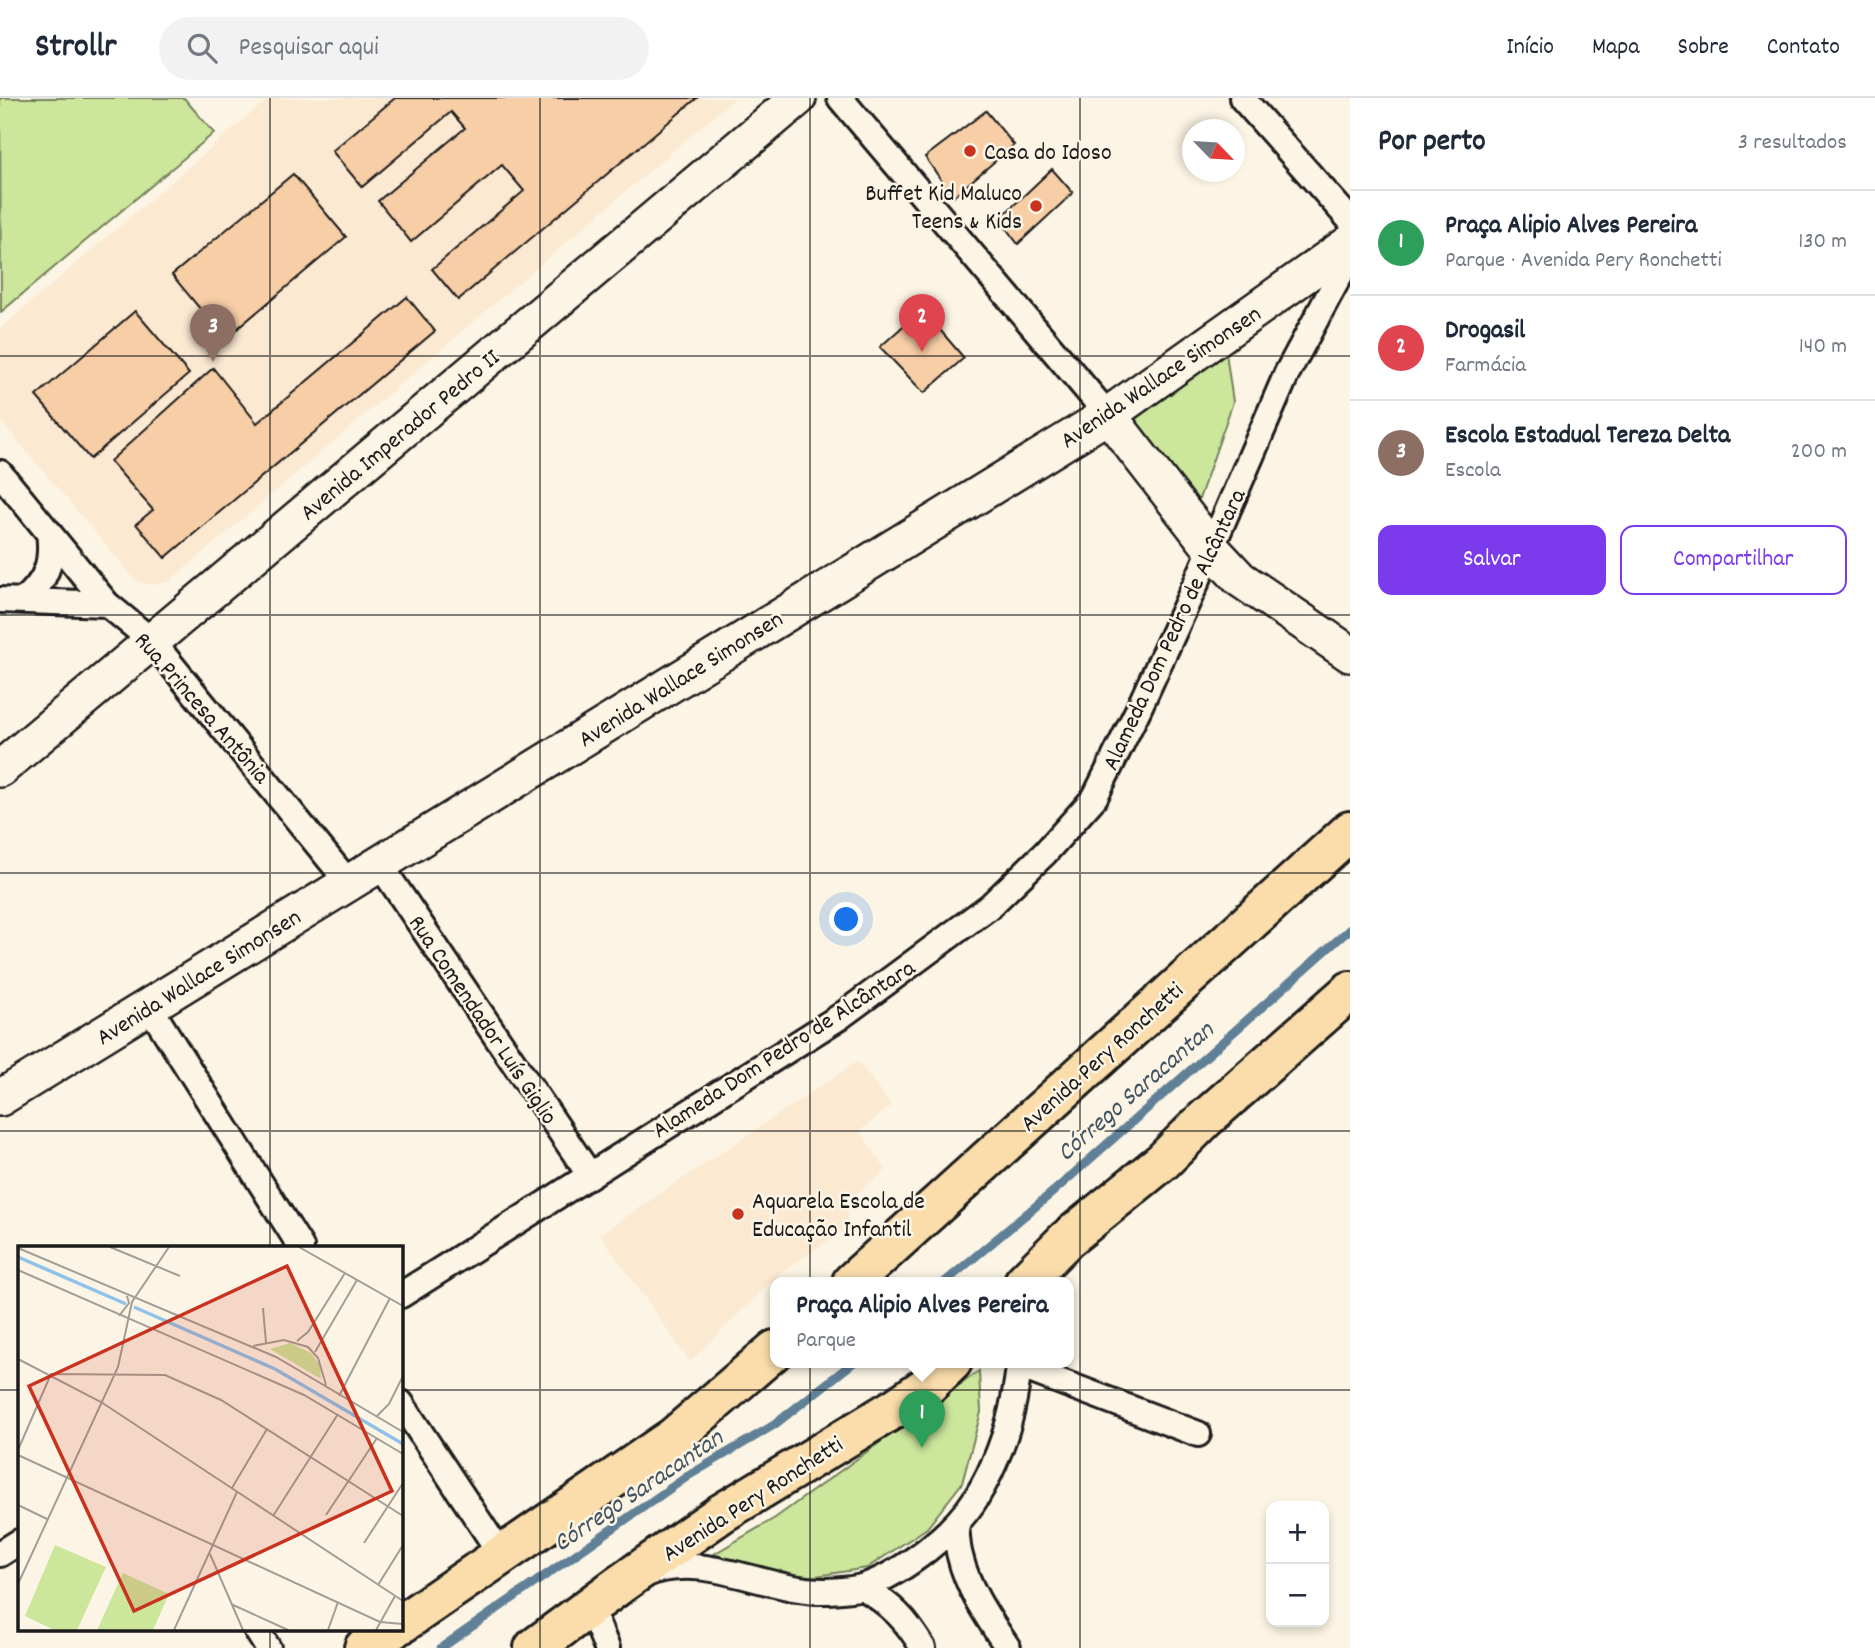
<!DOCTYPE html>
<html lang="pt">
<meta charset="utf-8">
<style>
body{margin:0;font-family:Dekko,sans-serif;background:#f2f2f3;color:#1f2937}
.controls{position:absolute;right:21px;bottom:21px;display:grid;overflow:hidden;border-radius:14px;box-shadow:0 4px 10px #0003}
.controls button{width:63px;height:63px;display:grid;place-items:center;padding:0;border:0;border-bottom:2px solid #e0e1e3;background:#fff;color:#1f2937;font:35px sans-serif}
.compass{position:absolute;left:1182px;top:21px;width:63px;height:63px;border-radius:50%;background:#fff;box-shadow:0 4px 10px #0003;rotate:115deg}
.you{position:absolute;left:847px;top:822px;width:24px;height:24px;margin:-18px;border:5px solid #fff;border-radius:50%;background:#1a73e8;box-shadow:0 0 0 10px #1a73e833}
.badge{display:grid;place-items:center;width:46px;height:46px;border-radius:50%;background:#7c3aed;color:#fff;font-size:23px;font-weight:700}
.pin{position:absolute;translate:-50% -58px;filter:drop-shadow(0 2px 4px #0008)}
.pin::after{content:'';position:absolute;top:37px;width:24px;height:21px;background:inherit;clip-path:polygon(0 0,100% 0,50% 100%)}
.popup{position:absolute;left:770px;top:1179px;width:304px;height:91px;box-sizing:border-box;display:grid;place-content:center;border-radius:14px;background:#fff;filter:drop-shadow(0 2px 5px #0005);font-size:23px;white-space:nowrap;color:#747a83}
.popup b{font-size:26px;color:#1f2937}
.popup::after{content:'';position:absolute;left:50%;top:100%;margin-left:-14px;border:14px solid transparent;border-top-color:#fff}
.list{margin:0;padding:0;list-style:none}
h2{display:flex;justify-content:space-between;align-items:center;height:91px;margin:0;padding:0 28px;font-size:30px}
h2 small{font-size:23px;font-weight:400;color:#747a83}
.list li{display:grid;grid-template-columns:46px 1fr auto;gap:21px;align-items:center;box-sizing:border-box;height:105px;padding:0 28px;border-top:2px solid #e0e1e3}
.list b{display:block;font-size:26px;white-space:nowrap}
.list p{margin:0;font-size:23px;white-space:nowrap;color:#747a83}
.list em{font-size:23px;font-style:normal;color:#747a83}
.actions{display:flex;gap:14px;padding:21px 28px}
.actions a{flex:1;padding:16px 0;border:2px solid #7c3aed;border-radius:14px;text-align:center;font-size:24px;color:#7c3aed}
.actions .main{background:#7c3aed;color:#fff}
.icon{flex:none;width:38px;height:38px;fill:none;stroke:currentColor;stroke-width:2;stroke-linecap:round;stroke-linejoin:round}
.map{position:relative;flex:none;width:1350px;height:1550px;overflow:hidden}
header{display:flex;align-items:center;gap:42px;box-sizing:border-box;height:98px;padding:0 35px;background:#fff;border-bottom:2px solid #e0e1e3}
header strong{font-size:33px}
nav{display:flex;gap:38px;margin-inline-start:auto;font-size:24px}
.search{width:490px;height:63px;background:#f2f2f3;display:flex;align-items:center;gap:18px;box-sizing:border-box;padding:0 24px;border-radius:38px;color:#747a83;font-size:26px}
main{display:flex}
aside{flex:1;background:#fff}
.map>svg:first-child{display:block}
.built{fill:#fbe9d2}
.green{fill:#cce69c;stroke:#74815c;stroke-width:2}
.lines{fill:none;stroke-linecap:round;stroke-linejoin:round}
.stream{stroke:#608098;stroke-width:9}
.building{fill:#f8cea7;stroke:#1c1c1c;stroke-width:2}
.street-casing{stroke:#1c1c1c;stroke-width:30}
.secondary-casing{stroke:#1c1c1c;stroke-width:40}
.primary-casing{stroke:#1c1c1c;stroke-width:44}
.street{stroke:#fcf5e5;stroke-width:24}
.secondary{stroke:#fcf5e5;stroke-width:35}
.primary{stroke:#faddab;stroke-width:38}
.grid{fill:none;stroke:#1c1c1c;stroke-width:2;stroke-opacity:0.55}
.poi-dot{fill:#c8321e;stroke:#fcf5e5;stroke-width:2.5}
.labels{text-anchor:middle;stroke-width:5;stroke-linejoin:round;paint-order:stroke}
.poi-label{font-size:24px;fill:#1c1c1c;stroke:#fcf5e5;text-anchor:start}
.street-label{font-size:24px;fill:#1c1c1c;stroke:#fcf5e5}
.water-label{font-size:26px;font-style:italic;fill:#445664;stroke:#fcf5e5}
.inset-river{fill:none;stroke:#8ec2eb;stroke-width:3.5}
.inset-road{fill:none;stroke:#a29e95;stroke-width:2}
.view{fill:#c8321e;fill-opacity:0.15;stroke:#c8321e;stroke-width:3.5}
.inset-edge{fill:none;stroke:#1c1c1c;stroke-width:3.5}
</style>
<header>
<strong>Strollr</strong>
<div class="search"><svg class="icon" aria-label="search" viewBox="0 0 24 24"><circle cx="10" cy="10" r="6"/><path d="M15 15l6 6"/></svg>Pesquisar aqui</div>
<nav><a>Início</a><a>Mapa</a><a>Sobre</a><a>Contato</a></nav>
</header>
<main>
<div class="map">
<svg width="1350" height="1550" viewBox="0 0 1350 1550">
<rect width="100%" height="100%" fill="#fcf5e5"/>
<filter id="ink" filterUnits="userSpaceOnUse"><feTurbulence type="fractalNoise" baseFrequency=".0143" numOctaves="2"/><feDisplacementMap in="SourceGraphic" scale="14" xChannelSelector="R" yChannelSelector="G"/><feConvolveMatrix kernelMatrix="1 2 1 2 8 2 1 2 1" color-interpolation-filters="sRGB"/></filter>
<g filter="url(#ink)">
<path class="built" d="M269,0h466l-566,484 -17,3 -16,-4 -136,-161v-91z
M858,963l33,45 -31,25 26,39 -34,27 -8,34 -63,41 -91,90 -90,-128z"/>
<path class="green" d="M0,0h184l30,35 -213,179z
M1226,255l7,49 -35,100 -64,-82z
M979,1273l2,41 -19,71 -35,45 -60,40 -83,13 -70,-27 61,-36z"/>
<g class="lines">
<path class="stream" d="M945,1184l109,-91 296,-262
M441,1550l247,-172 86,-51 80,-63"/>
</g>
<path class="building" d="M395,0h302l-239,202 -26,-31 92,-78 -22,-26 -91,77 -33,-41 87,-73 -14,-16 -89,75 -30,-36z
M986,13l28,34 -61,52 -28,-40z
M1052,71l21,24 -55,51 -19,-25z
M293,76l53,63 -121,102 -53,-64z
M407,199l28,34 -270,227 -29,-34 17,-14 -43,-49 103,-93 44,55z
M922,211l42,49 -40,35 -44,-46z
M135,213l54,63 -99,85 -54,-63z"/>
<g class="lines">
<g class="street-casing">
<path id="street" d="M840,0l268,317
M1242,0l108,122
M0,375l107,131 45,37 196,241
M0,502l107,4
M23,503c24,-20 30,-39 26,-69
M379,765l210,311
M149,908l152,241
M401,1197l440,-279 149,-110 55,-53 50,-56 43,-87 60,-131 89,-206 63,-117
M1019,1268l179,68
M401,1305l101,153
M956,1426c1,10 1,22 4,32 8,34 29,63 48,92
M0,1456l19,-12
M646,1476c61,-24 121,19 182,17 11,-1 27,-1 37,-5 39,-14 89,-53 111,-88 18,-29 32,-66 38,-99 2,-12 5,-25 5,-37
M863,1489c30,20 42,31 60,61
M590,1509l17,41
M256,1531l12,19"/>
</g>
<g class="secondary-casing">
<path id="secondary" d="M1108,317l104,134 28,30 110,75
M0,671l798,-671
M0,1000l1108,-683 242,-172"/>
</g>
<g class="primary-casing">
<path id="primary" d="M852,1184l498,-451
M1024,1184l43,-43 96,-78 42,-42 145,-128
M401,1526l273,-187 101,-87
M364,1550l29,-19
M534,1550l85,-63 103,-72 173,-105 33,-23 24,-23"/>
</g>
<use href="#street" class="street"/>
<use href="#secondary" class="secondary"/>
<use href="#primary" class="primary"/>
</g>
</g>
<path class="grid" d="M270,0v1149M540,0v1550M810,0v1550M1080,0v1550M0,258h1350M0,517h1350M0,775h1350M0,1033h1350M0,1292h19M401,1292h949M270,1531v19"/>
<g class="poi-dot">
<circle cx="970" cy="53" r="7"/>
<circle cx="1036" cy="108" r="7"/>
<circle cx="738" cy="1116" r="7"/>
</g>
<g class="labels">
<g class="poi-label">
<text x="984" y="61">Casa do Idoso</text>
<text x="1022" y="102" text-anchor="end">Buffet Kid Maluco<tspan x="1022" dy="28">Teens &amp; Kids</tspan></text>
<text x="752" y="1110">Aquarela Escola de<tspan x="752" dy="28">Educação Infantil</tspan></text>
</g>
<g class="street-label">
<text transform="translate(1160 278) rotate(-34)" y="8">Avenida Wallace Simonsen</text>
<text transform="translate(399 336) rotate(-40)" y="8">Avenida Imperador Pedro II</text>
<text transform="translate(1173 531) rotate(-65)" y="8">Alameda Dom Pedro de Alcântara</text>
<text transform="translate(680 580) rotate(-32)" y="8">Avenida Wallace Simonsen</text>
<text transform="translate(203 609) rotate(49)" y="8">Rua Princesa Antônia</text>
<text transform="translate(198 878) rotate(-32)" y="8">Avenida Wallace Simonsen</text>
<text transform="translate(484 921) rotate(56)" y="8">Rua Comendador Luís Giglio</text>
<text transform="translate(783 950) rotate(-33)" y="8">Alameda Dom Pedro de Alcântara</text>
<text transform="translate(1101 958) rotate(-42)" y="8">Avenida Pery Ronchetti</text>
<text transform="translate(752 1400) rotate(-33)" y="8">Avenida Pery Ronchetti</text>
</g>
<g class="water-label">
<text transform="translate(1134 992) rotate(-41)" y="9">Córrego Saracantan</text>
<text transform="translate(637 1391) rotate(-34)" y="9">Córrego Saracantan</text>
</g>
</g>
<g transform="translate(18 1148)">
<rect width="385" height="385" fill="#fcf5e5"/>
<path d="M272,97l21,10 9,12 1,14 -51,-30zM37,299l51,22 -29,63h-23l-29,-14zM105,327l46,21 -16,36h-56z" fill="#cce69c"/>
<path class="inset-river" d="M0,11l108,47M116,61l141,62 128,75"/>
<path class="inset-road" d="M92,1l70,29M281,1l104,59M0,2l258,109 127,75M0,24l286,125 99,59M245,62l3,35M101,70l10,-13 -2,-7M279,95l11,-9 37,-59M235,100l31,-6 24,7 10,11 8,27M297,106l42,-72M0,113l83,43 302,199M321,150l51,-98M358,171l13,-13 14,-28M0,204l33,-76 114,1 56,25 182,116M0,209l362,167 23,2M214,242l35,-59M0,259l29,14M308,269l51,-77M255,270l65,-102M346,297l39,-60M192,308l33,76M0,338l100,-217 14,-65 37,-55M360,339l25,-40M213,358l57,26M156,384l63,-138M310,384l10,-28M358,384l19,-34"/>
<path class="view" d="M269,20l105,225 -258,120 -105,-225z"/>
<rect width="385" height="385" class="inset-edge"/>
</g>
</svg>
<div class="controls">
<button>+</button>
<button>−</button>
</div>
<svg class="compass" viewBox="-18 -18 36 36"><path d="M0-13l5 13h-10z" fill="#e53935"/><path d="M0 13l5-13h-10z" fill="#747a83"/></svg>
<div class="you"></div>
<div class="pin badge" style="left:922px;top:1350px;background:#2e9e5b">1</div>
<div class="popup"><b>Praça Alipio Alves Pereira</b>Parque</div>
<div class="pin badge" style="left:922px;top:254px;background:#e0444e">2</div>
<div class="pin badge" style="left:213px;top:264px;background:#8d6e63">3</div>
</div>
<aside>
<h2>Por perto<small>3 resultados</small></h2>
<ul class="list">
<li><span class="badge" style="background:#2e9e5b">1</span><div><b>Praça Alipio Alves Pereira</b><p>Parque · Avenida Pery Ronchetti</p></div><em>130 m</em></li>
<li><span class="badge" style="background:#e0444e">2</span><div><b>Drogasil</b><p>Farmácia</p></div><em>140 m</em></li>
<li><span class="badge" style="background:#8d6e63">3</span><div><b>Escola Estadual Tereza Delta</b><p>Escola</p></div><em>200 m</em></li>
</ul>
<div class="actions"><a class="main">Salvar</a><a>Compartilhar</a></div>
</aside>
</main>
